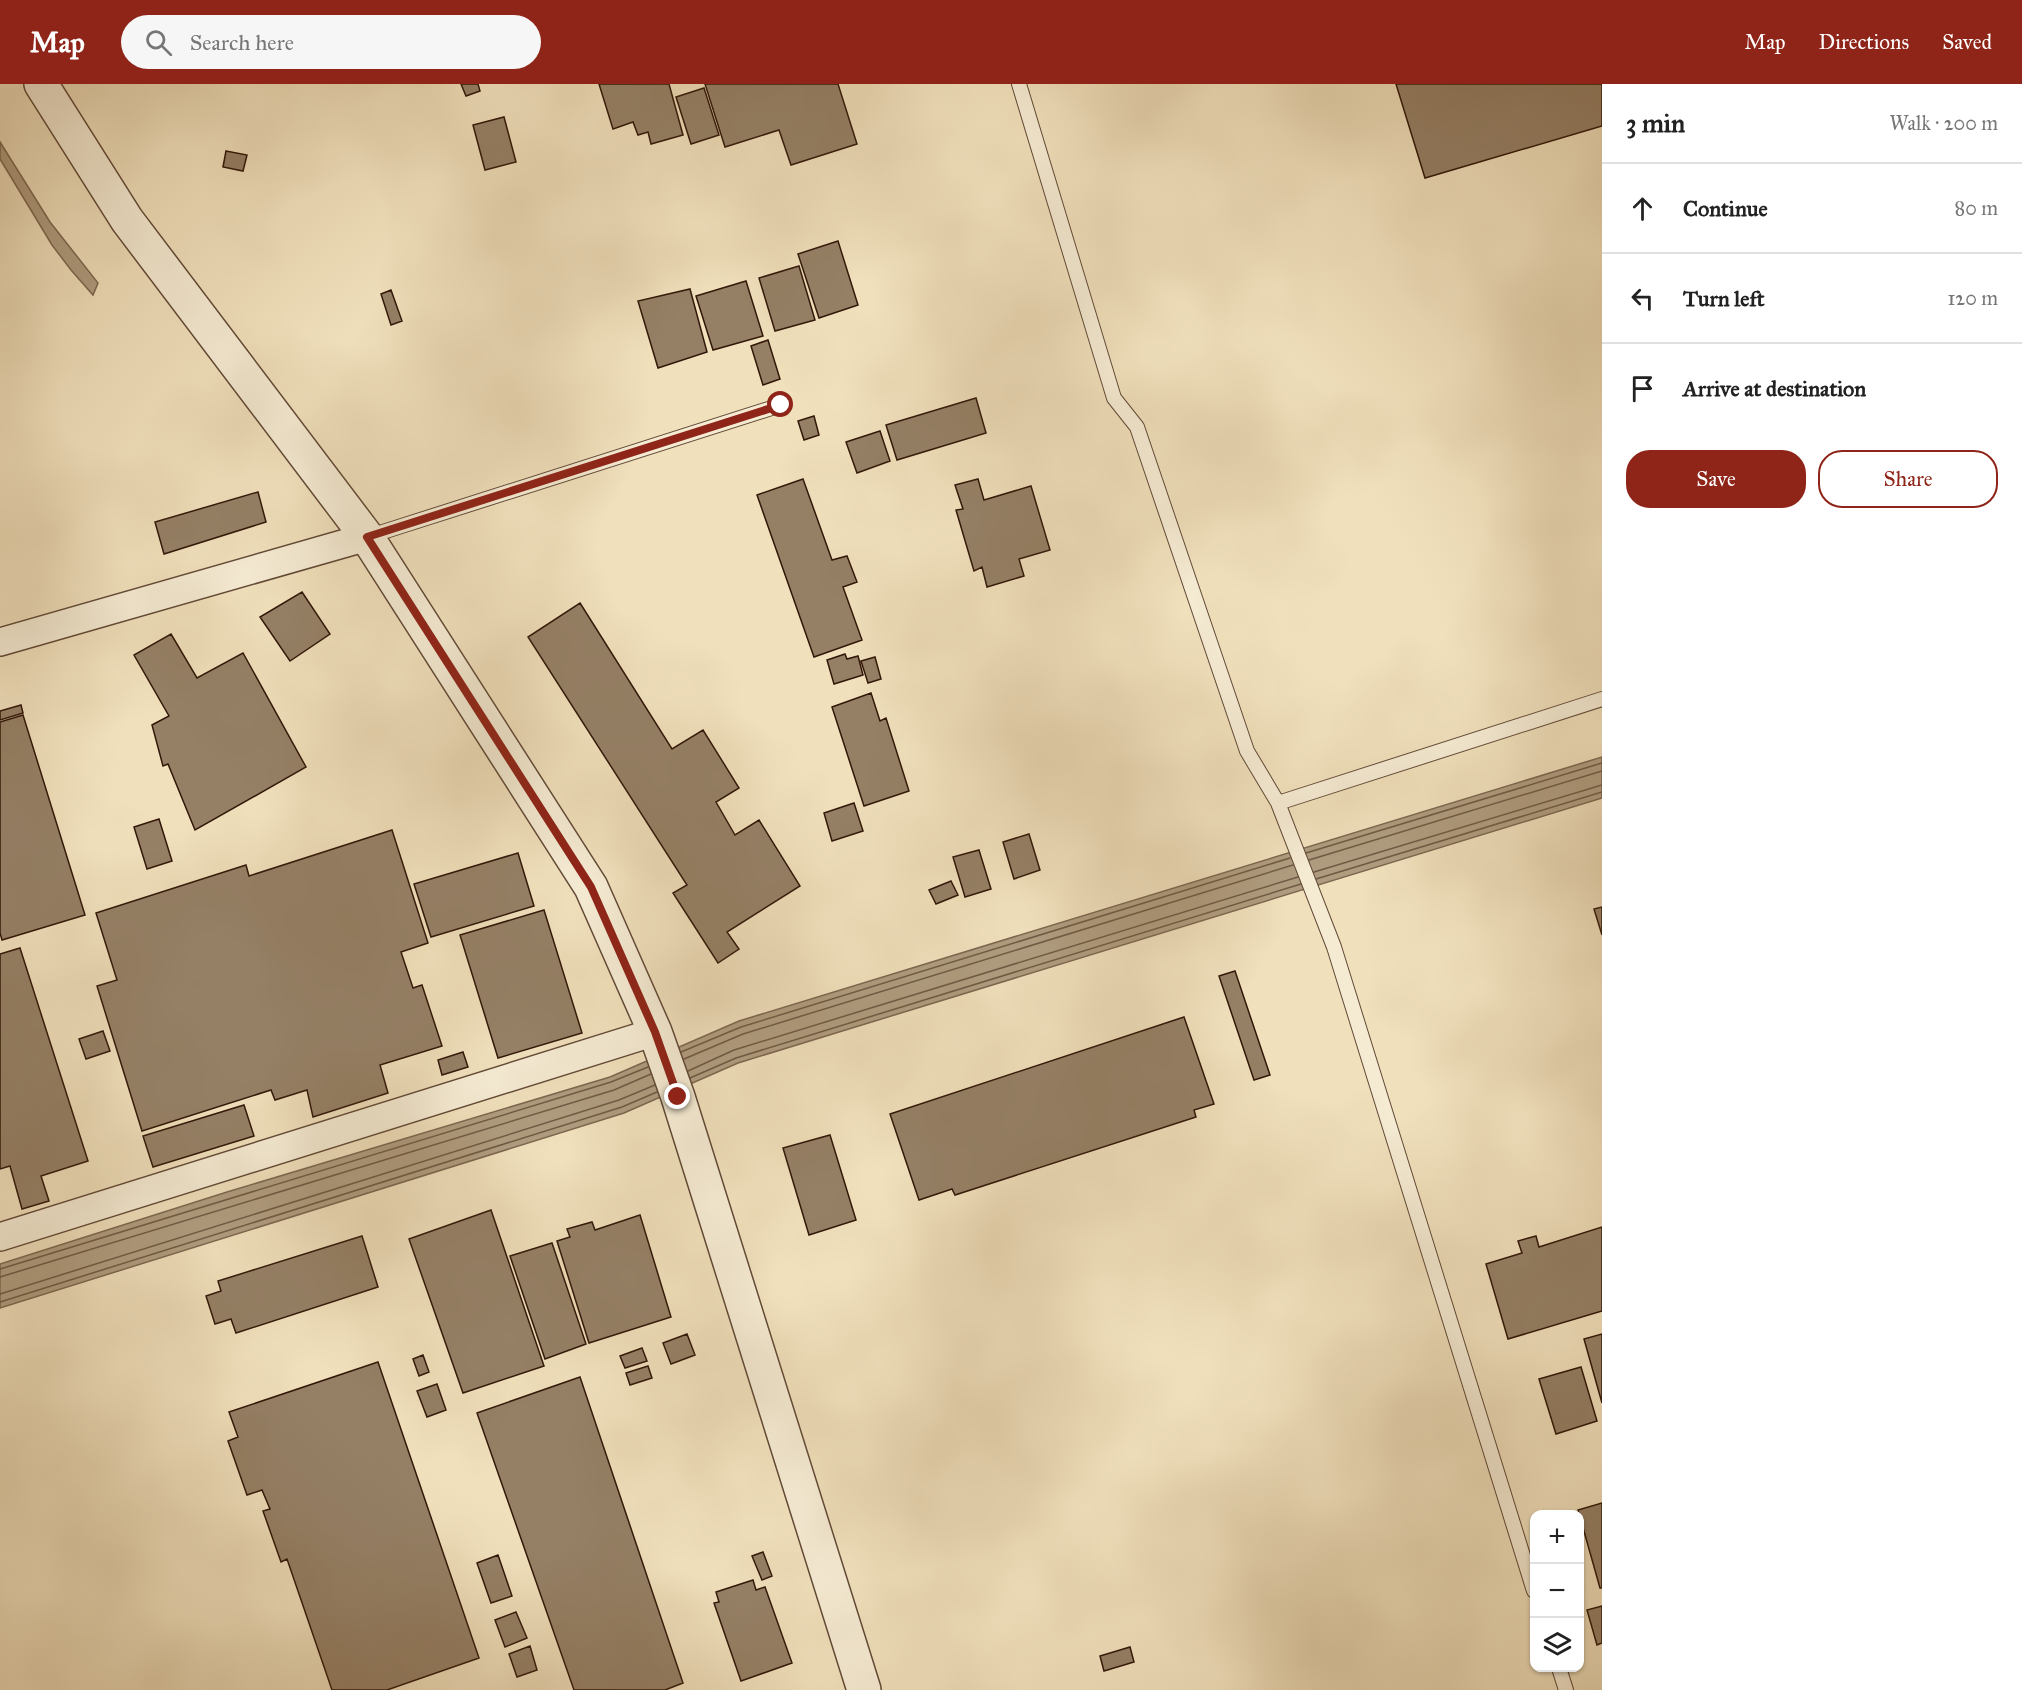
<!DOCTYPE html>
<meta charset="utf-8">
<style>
body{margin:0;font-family:"IM FELL Great Primer",serif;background:#f6f6f6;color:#222}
.controls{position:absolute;right:18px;bottom:18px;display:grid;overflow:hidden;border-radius:12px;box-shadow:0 2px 4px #0004}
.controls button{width:54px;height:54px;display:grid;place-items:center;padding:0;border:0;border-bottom:2px solid #e0e0e0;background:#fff;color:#222;font:30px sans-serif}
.stop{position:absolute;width:18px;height:18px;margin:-14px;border:4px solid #8f2418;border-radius:50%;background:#fff}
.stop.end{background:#8f2418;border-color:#fff;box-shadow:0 2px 6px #0008}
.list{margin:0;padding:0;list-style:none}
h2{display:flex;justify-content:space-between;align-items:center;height:78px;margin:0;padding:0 24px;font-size:26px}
h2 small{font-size:20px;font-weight:400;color:#767676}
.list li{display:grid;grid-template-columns:39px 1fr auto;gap:18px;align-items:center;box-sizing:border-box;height:90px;padding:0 24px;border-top:2px solid #e0e0e0}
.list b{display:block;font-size:22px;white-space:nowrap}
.list em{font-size:20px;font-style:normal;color:#767676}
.actions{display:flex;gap:12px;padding:18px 24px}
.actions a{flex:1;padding:14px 0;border:2px solid #8f2418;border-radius:24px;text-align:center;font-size:21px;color:#8f2418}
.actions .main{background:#8f2418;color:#fff}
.icon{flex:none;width:33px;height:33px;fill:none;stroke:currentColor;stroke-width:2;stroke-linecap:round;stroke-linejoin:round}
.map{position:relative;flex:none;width:1602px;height:1606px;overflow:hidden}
header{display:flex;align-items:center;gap:36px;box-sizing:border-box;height:84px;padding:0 30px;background:#8f2418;color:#fff}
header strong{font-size:28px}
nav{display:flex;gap:33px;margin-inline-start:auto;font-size:21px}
.search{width:420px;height:54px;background:#f6f6f6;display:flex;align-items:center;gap:15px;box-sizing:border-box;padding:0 21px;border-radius:33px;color:#767676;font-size:22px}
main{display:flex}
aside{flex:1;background:#fff}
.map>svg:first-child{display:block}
.water{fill:#af9c7f;stroke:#7d6750;stroke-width:1.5}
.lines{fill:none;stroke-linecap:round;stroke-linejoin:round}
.shore{stroke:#705a44;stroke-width:1.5}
.building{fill:#958066;stroke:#321709;stroke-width:1.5}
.service-casing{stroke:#624936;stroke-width:16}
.minor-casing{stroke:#624936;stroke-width:30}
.tertiary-casing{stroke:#624936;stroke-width:36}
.service{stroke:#f5ebd3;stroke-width:14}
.minor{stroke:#f5ebd3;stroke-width:27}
.tertiary{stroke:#f5ebd3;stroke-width:33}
.route{stroke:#8f2418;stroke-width:8}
</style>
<header>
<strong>Map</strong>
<div class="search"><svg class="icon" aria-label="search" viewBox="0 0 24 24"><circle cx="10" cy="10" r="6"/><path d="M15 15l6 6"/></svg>Search here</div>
<nav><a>Map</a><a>Directions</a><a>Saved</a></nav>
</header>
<main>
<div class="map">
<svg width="1602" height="1606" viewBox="0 0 1602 1606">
<rect width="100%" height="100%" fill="#f0e0bc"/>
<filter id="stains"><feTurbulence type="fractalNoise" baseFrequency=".00333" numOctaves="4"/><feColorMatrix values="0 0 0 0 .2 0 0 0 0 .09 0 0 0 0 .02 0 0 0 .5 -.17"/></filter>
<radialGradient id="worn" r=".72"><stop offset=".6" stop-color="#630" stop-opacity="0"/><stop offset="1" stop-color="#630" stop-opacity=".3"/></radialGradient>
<path class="water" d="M0,58l50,80 48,61 -5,12 -22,-25 -19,-25 -52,-86z
M1602,673v41l-864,265 -114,50 -624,195v-44l227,-72 383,-115 129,-56z"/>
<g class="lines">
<path class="shore" d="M1306,769l296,-90
M1309,776l293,-89
M1314,788l288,-87
M1316,795l286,-87
M681,968l60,-25 549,-169
M684,975l59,-25 550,-169
M688,987l46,-21 564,-173
M690,994l46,-20 565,-174
M0,1185l611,-187 37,-15
M0,1193l614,-187 37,-16
M0,1210l619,-194 36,-15
M0,1218l622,-195 35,-15"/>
</g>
<path class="building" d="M461,0h17l2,7 -14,5z
M599,0h70l14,51 -32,9 -3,-12 -10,3 -5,-13 -20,7z
M705,0h133l19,60 -66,21 -12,-35 -54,17z
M1396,0h206v42l-177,52z
M704,4l15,47 -28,9 -15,-47z
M504,33l12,45 -31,8 -12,-45z
M226,67l21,4 -4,16 -20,-4z
M838,157l20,64 -39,13 -21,-64z
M799,182l16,54 -40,11 -16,-53z
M746,197l17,55 -50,14 -17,-54z
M690,205l17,63 -49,16 -20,-67z
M391,206l11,31 -11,4 -10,-31z
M768,256l12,39 -17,6 -12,-39z
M976,314l10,35 -89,27 -11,-35z
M814,332l5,19 -15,5 -6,-19z
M880,347l10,30 -33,12 -11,-31z
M803,395l29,81 15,-4 10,26 -14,5 19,53 -48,17 -57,-162z
M978,395l6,21 47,-14 19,64 -31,9 5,17 -37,11 -5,-20 -8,4 -18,-61 7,-1 -8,-24z
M258,408l8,30 -102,32 -9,-32z
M302,508l28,42 -40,27 -30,-44z
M580,519l92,146 31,-19 36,58 -23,14 19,33 24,-15 41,66 -73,46 12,17 -21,14 -45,-70 14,-8 -159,-248z
M171,550l26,44 46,-25 63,114 -111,63 -27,-66 -5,2 -11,-41 17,-9 -35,-61z
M845,570l2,5 11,-3 5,19 -29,9 -7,-24z
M875,573l6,22 -13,4 -7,-22z
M871,609l9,28 6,-3 23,73 -45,15 -32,-99z
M21,621l2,8 -23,7v-9z
M23,631l62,200 -83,25 -2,-7v-211z
M854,719l9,28 -31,10 -8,-28z
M159,735l13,42 -25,8 -13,-42z
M392,746l36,113 -27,9 12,36 9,-3 20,61 -62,19 8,28 -75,24 -6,-27 -32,10 -4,-10 -129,41 -45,-145 20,-6 -21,-67 150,-48 3,11z
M1029,750l11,36 -26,9 -11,-37z
M979,766l12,39 -26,8 -12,-40z
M518,769l16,53 -103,31 -17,-53z
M951,797l7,14 -22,9 -7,-14z
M1602,823v28l-8,-26z
M544,826l38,123 -84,25 -38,-123z
M20,864l68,213 -47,15 8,25 -27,8 -12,-43 -10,3v-215z
M1235,887l35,104 -16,5 -35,-104z
M1184,933l30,87 -20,6 2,7 -241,78 -3,-6 -33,11 -29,-86z
M103,947l7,20 -24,8 -7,-20z
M463,968l5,15 -26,8 -4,-15z
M244,1021l10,31 -101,31 -10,-31z
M830,1051l26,85 -47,15 -26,-87z
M491,1126l53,156 -81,27 -54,-154z
M640,1131l31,102 -82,26 -32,-102 13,-4 -3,-8 25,-7 3,8z
M1602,1143v84l-94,28 -22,-75 36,-11 -4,-12 18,-5 3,11z
M362,1152l16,51 -142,46 -5,-14 -16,5 -9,-28 15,-5 -3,-10z
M552,1159l34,101 -41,15 -35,-103z
M687,1250l8,21 -24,9 -8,-21z
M1602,1250v69l-18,-64z
M642,1264l5,13 -22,7 -5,-12z
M423,1271l6,17 -10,4 -6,-17z
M378,1278l101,296 -92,32h-55l-45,-131 -6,3 -18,-51 7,-2 -8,-19 -15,5 -19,-54 10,-4 -9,-25z
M648,1282l4,12 -22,7 -4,-12z
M1581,1283l16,54 -41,13 -17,-55z
M580,1293l103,306 -18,7h-91l-97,-277z
M437,1300l9,26 -19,7 -10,-26z
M1602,1419v85h-2l-22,-78z
M763,1468l9,24 -10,4 -10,-24z
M498,1471l14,41 -21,7 -14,-40z
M753,1496l3,10 9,-3 27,76 -51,18 -27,-78 5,-1 -3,-10z
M1602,1522v37l-5,2 -10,-35z
M516,1528l11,26 -22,9 -10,-27z
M530,1562l7,24 -20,7 -8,-23z
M1130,1563l4,15 -30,9 -4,-15z"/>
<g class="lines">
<g class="service-casing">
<path id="service" d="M1019,0l95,314 23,29 110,324 31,52 56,144 200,644
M367,453l414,-132
M1278,719l324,-104
M1559,1584l7,22"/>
</g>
<g class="minor-casing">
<path id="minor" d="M0,558l367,-105
M0,1153l655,-205"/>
</g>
<g class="tertiary-casing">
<path id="tertiary" d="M41,0l86,136 240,317 224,350 64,145 23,65 186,593"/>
</g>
<use href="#service" class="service"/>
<use href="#minor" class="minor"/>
<use href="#tertiary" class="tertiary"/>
</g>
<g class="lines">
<path class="route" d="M678,1013l-23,-65 -64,-145 -224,-350 414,-132"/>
</g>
<rect width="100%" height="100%" filter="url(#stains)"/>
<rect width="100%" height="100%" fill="url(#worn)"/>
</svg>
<div class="controls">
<button>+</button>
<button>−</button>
<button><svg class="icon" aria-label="layers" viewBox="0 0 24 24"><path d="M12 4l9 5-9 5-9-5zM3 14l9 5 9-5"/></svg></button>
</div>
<div class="stop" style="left:781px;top:321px"></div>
<div class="stop end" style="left:678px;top:1013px"></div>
</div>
<aside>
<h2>3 min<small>Walk · 200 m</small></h2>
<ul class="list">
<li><svg class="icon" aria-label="ahead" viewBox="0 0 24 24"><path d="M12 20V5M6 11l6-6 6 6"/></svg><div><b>Continue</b></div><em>80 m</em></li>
<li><svg class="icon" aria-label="left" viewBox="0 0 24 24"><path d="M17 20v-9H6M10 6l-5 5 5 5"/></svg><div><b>Turn left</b></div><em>120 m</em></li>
<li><svg class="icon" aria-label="arrive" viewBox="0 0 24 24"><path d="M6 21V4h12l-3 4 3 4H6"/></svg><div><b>Arrive at destination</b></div></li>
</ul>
<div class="actions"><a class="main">Save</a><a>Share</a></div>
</aside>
</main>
